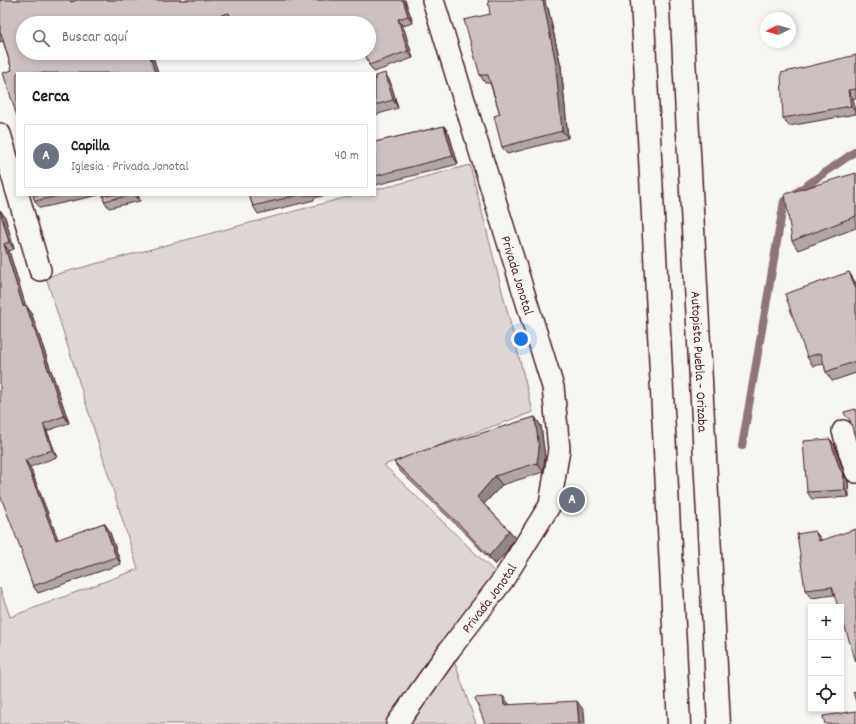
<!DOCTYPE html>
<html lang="es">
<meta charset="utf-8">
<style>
body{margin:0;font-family:Dekko,sans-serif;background:#f2f2f2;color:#202124}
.controls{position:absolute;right:12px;bottom:12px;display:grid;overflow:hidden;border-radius:0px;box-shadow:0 2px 6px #0003}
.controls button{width:36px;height:36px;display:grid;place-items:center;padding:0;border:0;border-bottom:1px solid #e0e0e0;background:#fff;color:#202124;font:20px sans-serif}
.compass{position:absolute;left:760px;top:12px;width:36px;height:36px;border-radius:50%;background:#fff;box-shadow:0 2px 6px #0003;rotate:264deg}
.you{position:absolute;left:521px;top:339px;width:14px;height:14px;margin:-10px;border:3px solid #fff;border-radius:50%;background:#1a73e8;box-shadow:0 0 0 6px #1a73e833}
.badge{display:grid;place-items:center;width:26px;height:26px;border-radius:50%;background:#4a1f2b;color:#fff;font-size:13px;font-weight:700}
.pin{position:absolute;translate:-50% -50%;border:2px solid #fff;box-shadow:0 1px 4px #0006}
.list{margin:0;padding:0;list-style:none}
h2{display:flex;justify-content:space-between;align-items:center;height:52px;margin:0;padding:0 16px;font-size:17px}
h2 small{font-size:13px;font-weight:400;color:#757577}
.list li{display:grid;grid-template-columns:26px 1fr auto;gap:12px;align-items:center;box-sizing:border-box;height:64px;margin:0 8px 8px;padding:0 8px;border:1px solid #e0e0e0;border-radius:0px}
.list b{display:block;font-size:15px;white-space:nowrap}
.list p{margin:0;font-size:13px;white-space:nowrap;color:#757577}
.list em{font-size:13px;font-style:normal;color:#757577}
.icon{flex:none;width:22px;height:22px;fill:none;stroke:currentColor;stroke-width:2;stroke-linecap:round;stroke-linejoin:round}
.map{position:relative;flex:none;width:856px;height:724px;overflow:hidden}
.search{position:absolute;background:#fff;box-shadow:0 2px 6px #0003;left:16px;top:16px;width:360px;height:44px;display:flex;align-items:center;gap:10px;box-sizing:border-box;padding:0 14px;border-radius:22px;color:#757577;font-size:15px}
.panel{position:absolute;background:#fff;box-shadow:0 2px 6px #0003;left:16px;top:72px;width:360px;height:124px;border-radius:0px}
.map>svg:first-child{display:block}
.green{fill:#ddd6d5;stroke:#947a80}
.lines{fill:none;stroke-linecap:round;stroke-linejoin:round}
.stream{stroke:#8e747a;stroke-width:8}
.minor-casing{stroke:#4a1f2b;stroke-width:24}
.motorway-casing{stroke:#4a1f2b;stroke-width:25}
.minor{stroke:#f6f6f2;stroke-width:21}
.motorway{stroke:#f6f6f2;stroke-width:22}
.wall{fill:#afa6a5;stroke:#4a1f2b}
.shaded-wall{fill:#8f8786;stroke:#4a1f2b}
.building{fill:#ccc1c0;stroke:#4a1f2b}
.labels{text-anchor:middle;stroke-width:3.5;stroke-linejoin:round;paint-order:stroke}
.street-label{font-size:14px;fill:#4a1f2b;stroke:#f6f6f2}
</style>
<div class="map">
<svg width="856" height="724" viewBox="0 0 856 724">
<rect width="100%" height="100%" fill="#f6f6f2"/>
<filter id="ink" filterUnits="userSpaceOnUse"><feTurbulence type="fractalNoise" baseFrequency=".025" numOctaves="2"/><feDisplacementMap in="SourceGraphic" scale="8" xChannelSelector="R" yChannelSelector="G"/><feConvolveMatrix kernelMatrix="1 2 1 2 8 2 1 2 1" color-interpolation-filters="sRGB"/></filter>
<g filter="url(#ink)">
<path class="green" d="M470,165l63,247 -149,53 119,115 -53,69 26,75h-476v-136l10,29 128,-48 -92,-292 309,-82h20v-5z"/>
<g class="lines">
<path class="stream" d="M742,446l42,-245 72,-50"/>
<g class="minor-casing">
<g id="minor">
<path d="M0,134l17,58"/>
<path d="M18,195l22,75"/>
<path d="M843,431l13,41"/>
<path id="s1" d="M397,724l53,-75 53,-69 47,-75 9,-56 -6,-62 -120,-387"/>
</g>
</g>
<g class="motorway-casing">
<g id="motorway">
<path d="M642,0l37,724"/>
<path id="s2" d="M681,0l38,724"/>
</g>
</g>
<use href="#minor" class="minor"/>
<use href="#motorway" class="motorway"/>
</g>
<path class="wall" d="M0,0l73,1 4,-1h328l8,23 -10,3 10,32 -39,14 -5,-7v-42h-137v-2l-7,2h-202v30h129l6,20 -146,-3 -9,-29 -3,1z
M546,6l2,2 13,58 7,72 -61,16 -5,-7 -2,-33 -10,-31h-5l-5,-8 10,-61z
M241,53h25l-21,5z
M856,55v43l-3,1 3,11v4l-67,12 -6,-8z
M375,76l15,5 8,27 -23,7z
M444,126l5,8 9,30 -82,21 -1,-1v-42z
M856,173v55l-58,22 -6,-9z
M33,195h66l-59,13 -5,-7z
M103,195h35l2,6 -31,7 -5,-7z
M249,195h77l-12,3v2l-56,14 -5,-8z
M0,210l5,7 9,32 -5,2 16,54 6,7 38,111 -22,8 10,26 -27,10 28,73 46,-17 5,7 12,34 -83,29 -5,-7 -11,-34z
M855,281l1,2v90l-24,8 -6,-9 -2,-8 -11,2 -6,-9z
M535,417l6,9 4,32 -2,14 -41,13 -18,19 25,26 6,8 -9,14 -11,13 -28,-30 -67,-64 -6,-9z
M830,439l5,7 10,30 3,5 1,16 -37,2 -5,-7z
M821,539l13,56 -23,3 -6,-8z"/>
<path class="shaded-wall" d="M403,0h2l8,23 -5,-7z
M541,0h4l1,6 2,2 13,58 7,72 -6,-7z
M398,19l5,7 10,32 -5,-7z
M149,53h3l6,20h-3z
M385,73l5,8 8,27 -5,-8z
M848,90l5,9 3,14 -5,-7z
M444,126l5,8 9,30 -5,-8z
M135,195h3l2,6z
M0,210l5,7 9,32 -5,-7z
M4,244l5,7 19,62 -5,-7z
M849,272l7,11v6z
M26,305l5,7 38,111 -5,-7z
M535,417l6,9 4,32 -2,14 -6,-9z
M43,424l4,7 10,26 -5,-7z
M830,439l5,7 10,30 -5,-7z
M25,460l5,7 31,80 -5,-7z
M843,474l5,7 1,16 -4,-7z
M495,476l7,9 -19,20 -6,-8z
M104,523l5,7 12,34 -5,-7z
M509,530l6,8 -9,14 -11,13 -6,-9z
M815,531l6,8 4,10 -6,-8z
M503,696l7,9h-6z
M577,701l7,10 1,13h-6z"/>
<path class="building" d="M0,0h70l1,2 6,-2h326l5,16 -10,3 10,32 -39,14 -4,-12h4v-30h-15l-1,-1 -3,1h-118l-3,-10 -36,10h-170v30h126l6,20h-138v43l-14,-43 9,-3 -11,-37h-1z
M488,0h53v1h2l12,58 7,72 -60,16 -8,-31 6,-2 -12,-39h-8l-16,-55 26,-6z
M856,55v34l-8,1 3,16 -68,12 -2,-45z
M385,73l8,27 -18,5v-29z
M444,126l9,30 -78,20v-34z
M856,173v43l-64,25 -7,-47z
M33,195h29l-27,6z
M103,195h29l-28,6z
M249,195h49l-45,11z
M0,210l9,32 -5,2 19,62 3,-1 38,111 -21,8 9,26 -27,10 31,80 48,-17 12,34 -83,29 -12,-33 1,-1 -22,-57z
M849,272l7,17v72l-30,11 -5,-19 -14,4 -22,-63z
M856,409v32l-6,-21 -5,-5 -1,-3z
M535,417l4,32 -2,14 -42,13 -18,21 32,33 -9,13 -11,13 -28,-30 -67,-64 24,-10h1z
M830,439l10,30 3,5 2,16 -38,2 -4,-51z
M856,529v133l-15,-47v-8h-3l-6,-20 -27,3 -8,-56 18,-3 4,10z
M856,691v11l-3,-10z
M503,696l1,9 73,-4 2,23h-94l-10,-26z
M856,711v13h-31l-2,-8z"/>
</g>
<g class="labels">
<g class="street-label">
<text transform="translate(518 275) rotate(73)" y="5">Privada Jonotal</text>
<text dy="5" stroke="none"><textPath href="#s2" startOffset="362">Autopista Puebla - Orizaba</textPath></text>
<text dy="5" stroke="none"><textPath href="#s1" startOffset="156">Privada Jonotal</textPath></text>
</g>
</g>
</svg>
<div class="controls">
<button>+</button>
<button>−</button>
<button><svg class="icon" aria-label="locate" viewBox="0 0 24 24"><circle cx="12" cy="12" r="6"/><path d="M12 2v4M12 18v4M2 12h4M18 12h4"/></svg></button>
</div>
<svg class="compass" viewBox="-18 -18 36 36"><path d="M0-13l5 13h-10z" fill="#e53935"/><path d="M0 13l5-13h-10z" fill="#757577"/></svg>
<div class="you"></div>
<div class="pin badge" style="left:572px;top:500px;background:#6b7280">A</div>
<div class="search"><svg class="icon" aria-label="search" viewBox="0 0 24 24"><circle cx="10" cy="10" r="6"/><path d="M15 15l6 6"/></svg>Buscar aquí</div>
<section class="panel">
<h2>Cerca<small></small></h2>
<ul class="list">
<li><span class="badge" style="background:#6b7280">A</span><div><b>Capilla</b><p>Iglesia · Privada Jonotal</p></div><em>40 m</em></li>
</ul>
</section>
</div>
